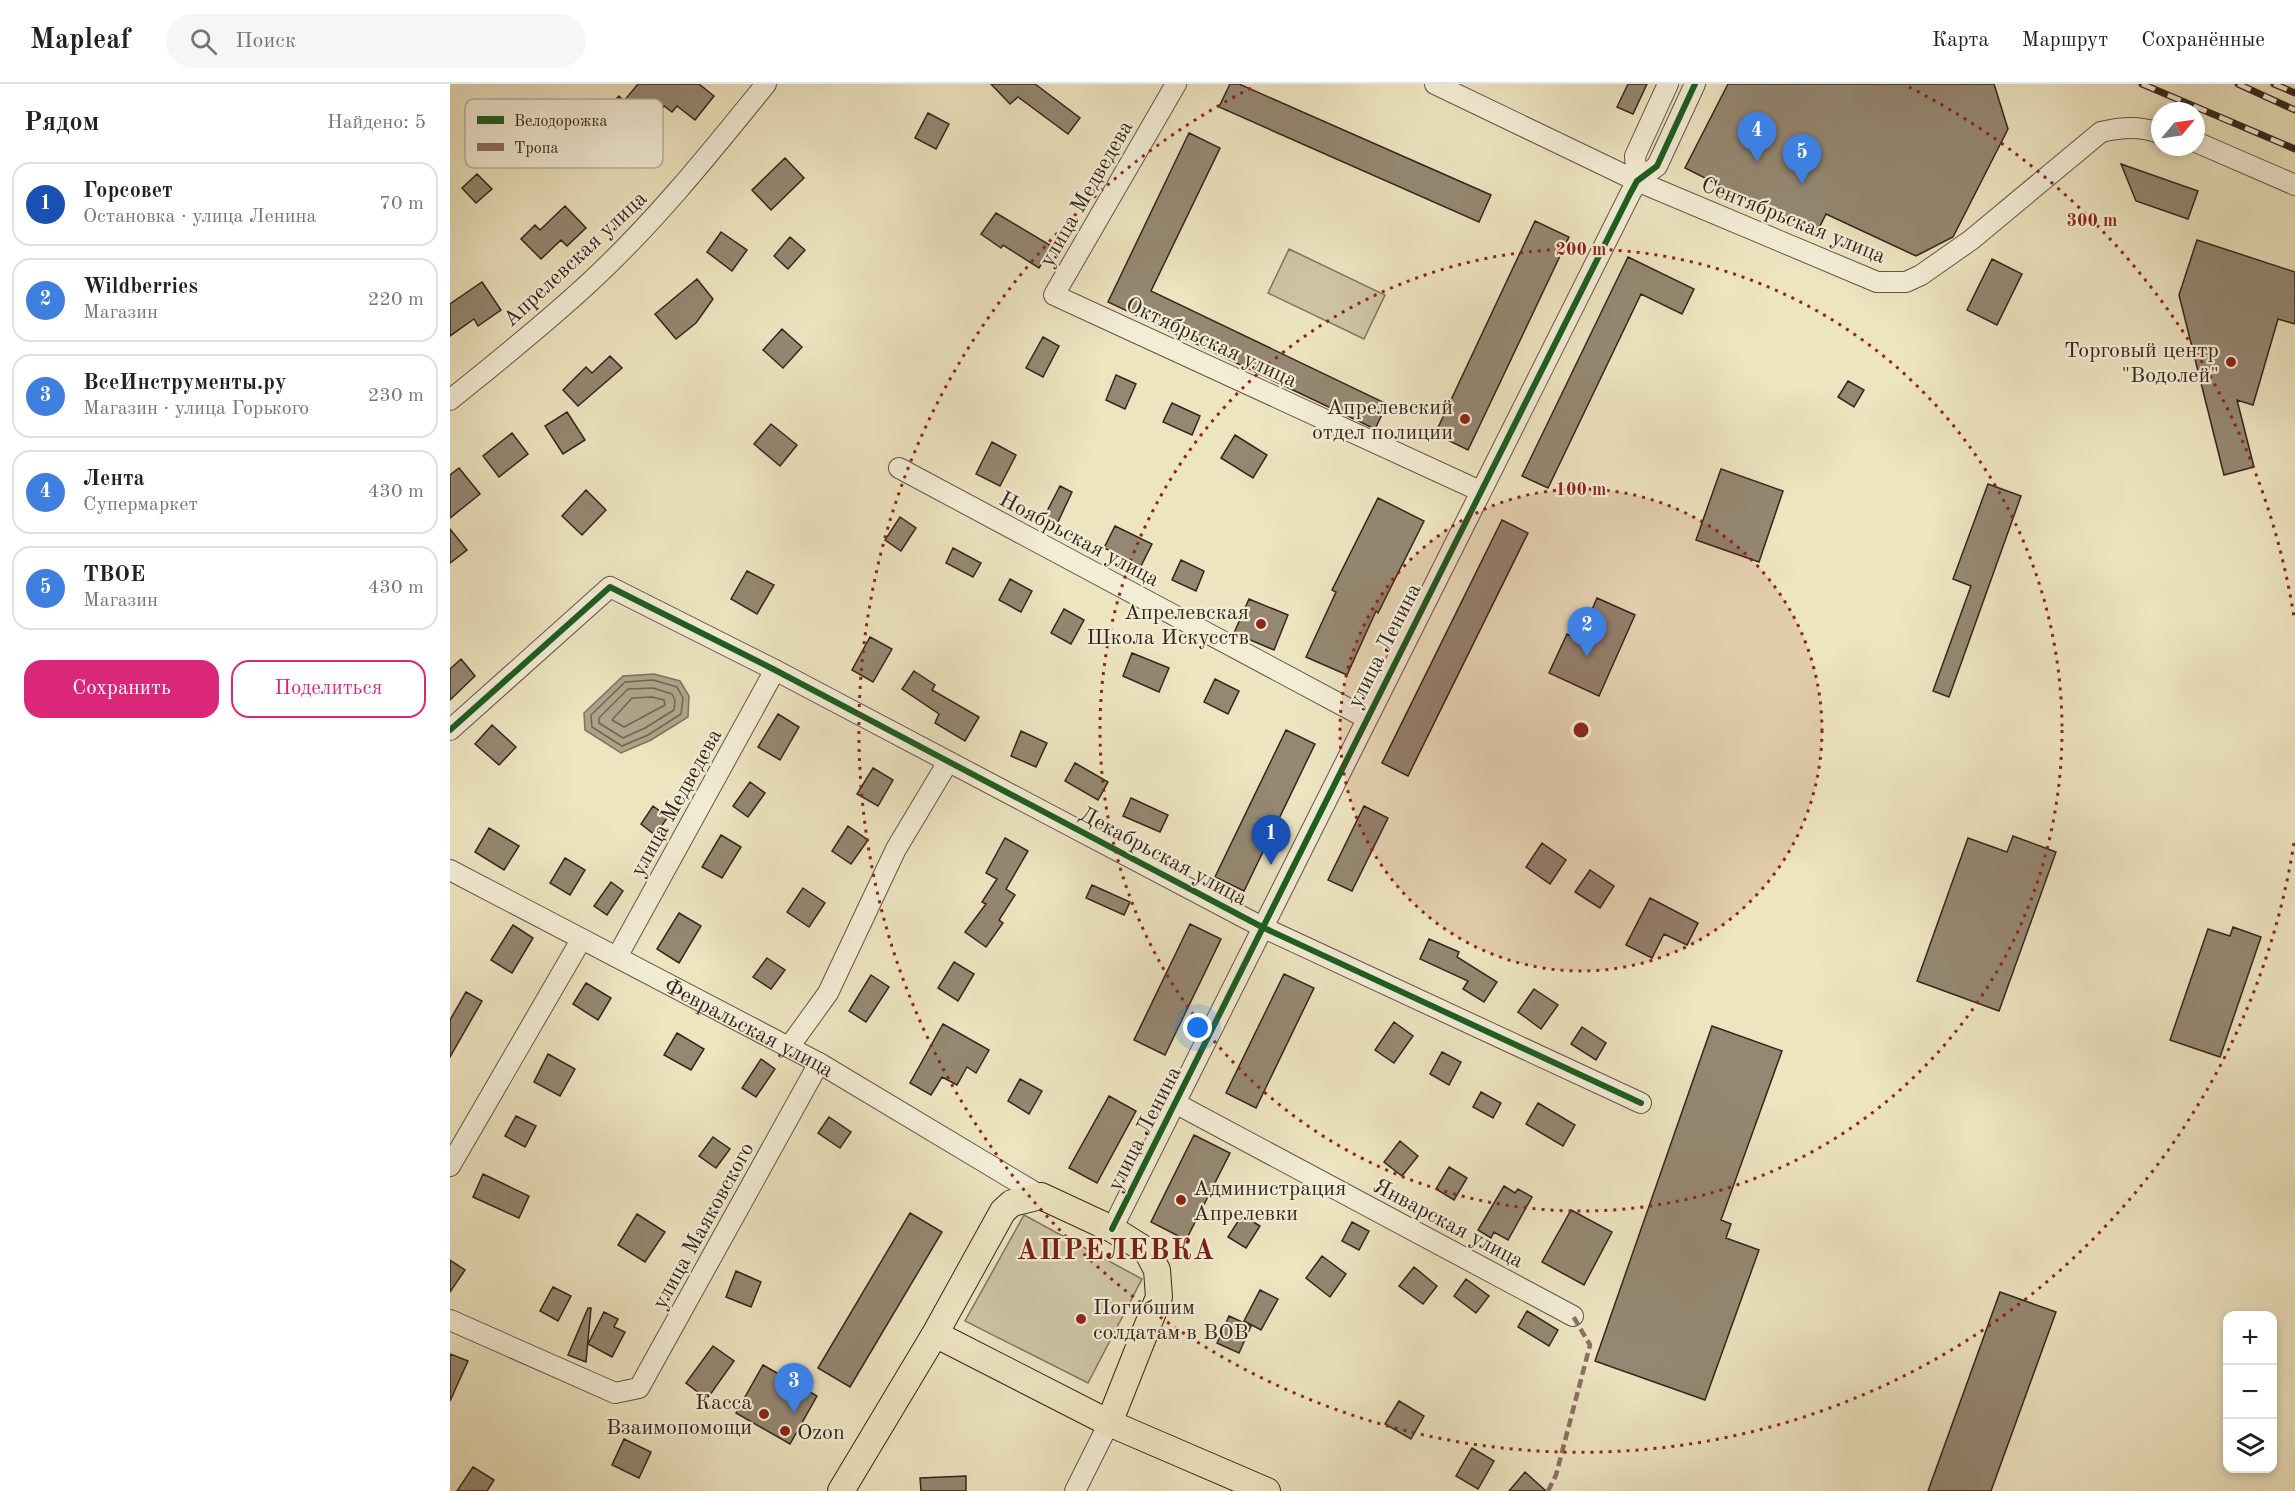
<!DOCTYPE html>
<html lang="ru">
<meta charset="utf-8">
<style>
body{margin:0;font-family:"Old Standard TT",serif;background:#f6f6f6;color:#202124}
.controls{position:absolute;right:18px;bottom:18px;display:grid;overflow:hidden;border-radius:12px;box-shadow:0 3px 9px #0003}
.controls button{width:54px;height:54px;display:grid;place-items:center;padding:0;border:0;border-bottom:2px solid #e0e0e0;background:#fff;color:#202124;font:30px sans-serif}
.compass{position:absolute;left:1701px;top:18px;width:54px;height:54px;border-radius:50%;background:#fff;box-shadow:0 3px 9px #0003;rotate:61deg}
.you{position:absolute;left:748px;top:944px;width:21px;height:21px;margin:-15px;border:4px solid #fff;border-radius:50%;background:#1a73e8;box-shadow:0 0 0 9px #1a73e833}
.badge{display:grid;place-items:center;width:39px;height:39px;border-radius:50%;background:#db2777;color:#fff;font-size:20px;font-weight:700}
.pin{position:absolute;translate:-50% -50px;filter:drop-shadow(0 2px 3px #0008)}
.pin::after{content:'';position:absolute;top:32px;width:21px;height:18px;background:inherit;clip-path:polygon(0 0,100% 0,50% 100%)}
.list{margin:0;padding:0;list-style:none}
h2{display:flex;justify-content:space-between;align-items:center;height:78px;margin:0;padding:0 24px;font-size:26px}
h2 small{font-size:20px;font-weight:400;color:#757577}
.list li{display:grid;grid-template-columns:39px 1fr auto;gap:18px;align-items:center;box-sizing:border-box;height:84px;margin:0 12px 12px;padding:0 12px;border:2px solid #e0e0e0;border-radius:18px}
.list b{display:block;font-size:22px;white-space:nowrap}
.list p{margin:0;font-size:20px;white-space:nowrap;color:#757577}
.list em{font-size:20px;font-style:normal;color:#757577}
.actions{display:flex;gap:12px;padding:18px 24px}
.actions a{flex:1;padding:14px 0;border:2px solid #db2777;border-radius:18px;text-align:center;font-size:21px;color:#db2777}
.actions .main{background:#db2777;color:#fff}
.icon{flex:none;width:33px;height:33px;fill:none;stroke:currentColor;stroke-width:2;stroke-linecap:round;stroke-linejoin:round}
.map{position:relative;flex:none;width:1845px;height:1407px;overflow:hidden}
header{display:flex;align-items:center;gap:36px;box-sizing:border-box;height:84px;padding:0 30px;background:#fff;border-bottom:2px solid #e0e0e0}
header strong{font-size:28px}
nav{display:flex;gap:33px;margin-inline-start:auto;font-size:21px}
.search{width:420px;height:54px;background:#f6f6f6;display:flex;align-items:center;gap:15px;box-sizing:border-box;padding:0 21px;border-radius:33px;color:#757577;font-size:22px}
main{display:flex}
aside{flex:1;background:#fff}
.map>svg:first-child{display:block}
.green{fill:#cec4a4;stroke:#827461;stroke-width:1.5}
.water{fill:#aea389;stroke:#7e715e;stroke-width:1.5}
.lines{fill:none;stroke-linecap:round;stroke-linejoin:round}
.shore{stroke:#726454;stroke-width:1.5}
.building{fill:#958872;stroke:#35251e;stroke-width:1.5}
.minor-casing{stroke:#635546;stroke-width:22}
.major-casing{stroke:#35251e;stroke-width:28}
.minor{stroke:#f3edd6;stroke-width:20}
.major{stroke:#ede4c0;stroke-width:26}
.rail-casing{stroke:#35251e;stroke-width:7}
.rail{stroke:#f3edd6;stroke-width:4.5;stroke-dasharray:14;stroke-linecap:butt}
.quiet{stroke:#8d6e63;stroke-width:4.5;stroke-dasharray:9 4.5;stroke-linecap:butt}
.cycleway-casing{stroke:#f3edd6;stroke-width:10}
.cycleway{stroke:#1b5e20;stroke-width:6}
.ring{fill:none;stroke:#8f2418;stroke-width:3;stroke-dasharray:3 6}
.poi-dot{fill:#8f2418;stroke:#f3edd6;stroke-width:2}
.labels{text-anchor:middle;stroke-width:4.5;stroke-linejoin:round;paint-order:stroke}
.street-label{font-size:22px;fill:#35251e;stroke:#f3edd6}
.poi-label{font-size:22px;fill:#35251e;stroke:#f3edd6;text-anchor:end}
.district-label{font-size:28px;font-weight:bold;letter-spacing:1.5px;fill:#7a1f14;stroke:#f3edd6}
.key{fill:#f3edd6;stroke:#bab19f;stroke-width:1.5}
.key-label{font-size:16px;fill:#35251e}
.centre{fill:#8f2418;stroke:#f3edd6;stroke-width:3}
.ring-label{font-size:18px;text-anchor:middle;font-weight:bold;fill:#8f2418;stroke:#f3edd6;stroke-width:4.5;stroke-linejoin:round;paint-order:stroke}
</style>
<header>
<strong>Mapleaf</strong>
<div class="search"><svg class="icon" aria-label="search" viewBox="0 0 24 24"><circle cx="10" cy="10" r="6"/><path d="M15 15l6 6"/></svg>Поиск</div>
<nav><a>Карта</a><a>Маршрут</a><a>Сохранённые</a></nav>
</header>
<main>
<aside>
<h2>Рядом<small>Найдено: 5</small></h2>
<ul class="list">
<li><span class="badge" style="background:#1a4fb4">1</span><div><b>Горсовет</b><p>Остановка · улица Ленина</p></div><em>70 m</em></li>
<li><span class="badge" style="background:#3f7fe0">2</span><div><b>Wildberries</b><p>Магазин</p></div><em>220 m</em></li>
<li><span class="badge" style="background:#3f7fe0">3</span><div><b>ВсеИнструменты.ру</b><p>Магазин · улица Горького</p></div><em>230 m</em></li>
<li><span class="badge" style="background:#3f7fe0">4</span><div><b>Лента</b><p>Супермаркет</p></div><em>430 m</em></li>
<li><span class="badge" style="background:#3f7fe0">5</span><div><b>ТВОЕ</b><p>Магазин</p></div><em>430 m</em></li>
</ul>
<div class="actions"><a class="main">Сохранить</a><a>Поделиться</a></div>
</aside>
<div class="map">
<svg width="1845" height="1407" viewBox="0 0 1845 1407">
<rect width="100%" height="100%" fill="#ede4c0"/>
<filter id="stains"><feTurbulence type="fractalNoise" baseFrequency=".00333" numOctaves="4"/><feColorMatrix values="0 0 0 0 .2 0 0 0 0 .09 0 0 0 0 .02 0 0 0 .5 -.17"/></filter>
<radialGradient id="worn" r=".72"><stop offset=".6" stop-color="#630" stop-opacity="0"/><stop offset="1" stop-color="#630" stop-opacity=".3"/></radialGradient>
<path class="green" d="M839,165l96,46 -21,44 -96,-46z
M574,1131l118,64 -54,104 -123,-62z"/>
<path class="water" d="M204,590l26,7 9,15 -1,21 -37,23 -30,13 -36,-23 -1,-17 39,-37z"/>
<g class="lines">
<path class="shore" d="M203,596l24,7 6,11 -2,16 -33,21 -26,11 -30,-19 -1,-12 34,-33z
M203,604l19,6 3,6 -1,10 -29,18 -22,10 -24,-15v-5l29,-29z
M202,613l12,3 1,5 -41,22 -12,-7 20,-22z"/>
</g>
<path class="building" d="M188,0h61l15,12 -19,24 -18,-14 -5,6 -8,-6 -10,12 -5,-5 -28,28 -24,-23 22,-22 5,5z
M541,0h44l45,34 -12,16 -50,-37 -8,7z
M780,0h9l252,111 -12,27 -260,-115z
M1178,0h19l-14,30 -16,-7z
M1278,0h266l14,45 -55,108 -37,19 -90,-42 -10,20 -131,-66z
M478,29l21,11 -13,25 -21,-11z
M739,49l31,15 -69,143 236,113 -12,25 -267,-127z
M335,74l19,20 -33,32 -19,-20z
M1671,80l77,27 -10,28 -52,-18z
M27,90l15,15 -16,14 -14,-15z
M115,122l21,22 -19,18 -6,-6 -20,19 -20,-20 14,-14 5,5z
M546,129l57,34 -14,21 -36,-23 -2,3 -20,-14z
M1085,137l34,16 -101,213 -33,-16z
M271,148l26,18 -15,21 -25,-19z
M340,153l15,13 -17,19 -14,-13z
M1747,156l98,32v52l-17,-5 -25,86 -16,-5 17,67 -30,8 -45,-180z
M1178,173l66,32 -12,25 -41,-20 -93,194 -26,-12z
M1542,175l30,15 -25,51 -30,-15z
M247,195l16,20 -17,24 -20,16 -21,-25z
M32,198l19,28 -23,16 -4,-7 -24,17v-32z
M332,245l20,18 -19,21 -20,-18z
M593,253l16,9 -16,31 -17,-9z
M160,272l12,12 -44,38 -15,-16 23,-23 6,6z
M666,291l20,9 -11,25 -19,-9z
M1398,297l16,9 -10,17 -16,-10z
M722,319l28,13 -8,19 -29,-13z
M117,328l18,28 -22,14 -18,-28z
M321,340l26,21 -17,21 -26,-22z
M62,349l16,21 -29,23 -16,-21z
M785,351l32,20 -14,23 -32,-20z
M542,358l24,13 -16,31 -24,-12z
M9,384l21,26 -30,24v-43z
M1271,385l62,22 -24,71 -63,-22z
M1538,400l33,12 -72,201 -16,-6 38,-105 -18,-7z
M610,402l12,6 -15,32 -13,-7z
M136,406l20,20 -24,25 -20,-19z
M928,414l46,23 -46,92 -2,-2 -29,64 -41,-18 30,-65 -4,-2z
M450,433l16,11 -15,23 -16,-11z
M1052,436l26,13 -120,243 -26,-13z
M665,442l37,18 -11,22 -37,-18z
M0,445l17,21 -17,13z
M503,464l28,15 -8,14 -27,-14z
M731,476l23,11 -8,20 -24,-11z
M297,487l27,14 -17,29 -26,-15z
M560,495l22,12 -11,21 -22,-12z
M1147,514l38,17 -36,81 -50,-23 18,-39 12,6z
M799,515l39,16 -14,35 -40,-17z
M614,525l20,11 -13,24 -20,-11z
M420,553l22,12 -19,33 -21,-12z
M682,569l37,15 -10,24 -36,-16z
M11,575l14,17 -25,24v-31z
M464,587l21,14 -3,5 47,27 -14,24 -30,-18 4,-9 -37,-25z
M765,595l24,12 -11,23 -24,-12z
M328,630l21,13 -19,33 -22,-13z
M42,641l24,22 -17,18 -24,-21z
M836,646l29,14 -71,147 -29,-14z
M571,647l26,12 -11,24 -25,-11z
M625,679l33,19 -10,18 -33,-19z
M423,684l20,12 -15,26 -21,-12z
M300,698l15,11 -17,24 -15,-11z
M681,714l37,17 -8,17 -37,-16z
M203,722l15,11 -13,18 -14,-11z
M914,722l24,12 -36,73 -24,-11z
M398,742l20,14 -17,24 -19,-13z
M39,744l30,18 -15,24 -29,-18z
M271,751l20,12 -19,31 -20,-11z
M1563,752l43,16 -57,159 -82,-30 51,-143 39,14z
M555,754l23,13 -22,38 9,6 -16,25 4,3 -17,24 -21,-15 21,-28 -4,-2 15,-23 -11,-6z
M1092,759l24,17 -16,24 -24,-17z
M115,774l20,12 -15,25 -20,-12z
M1140,786l24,16 -14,22 -25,-16z
M161,798l12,9 -16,24 -13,-9z
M642,801l38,17 -6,13 -38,-17z
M353,804l22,15 -16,24 -22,-15z
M1200,814l48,25 -11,22 -23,-11 -12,24 -26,-13z
M229,829l22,13 -22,37 -22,-14z
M740,840l31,15 -56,116 -31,-15z
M63,841l20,13 -21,35 -21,-13z
M1783,843l28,10 -41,120 -50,-17 38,-111 22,7z
M979,855l30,13 -2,5 40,25 -13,20 -21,-13 5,-8 -48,-22z
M317,874l18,12 -14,19 -18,-12z
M504,878l20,12 -16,27 -20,-13z
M834,890l30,14 -58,120 -30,-15z
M421,891l18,12 -23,35 -17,-11z
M136,899l25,15 -13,22 -25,-16z
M1084,905l24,16 -17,24 -23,-17z
M16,908l16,9 -32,56v-37z
M944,938l19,14 -19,27 -19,-13z
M493,940l46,26 -13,23 -9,-6 -10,18 -15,-8 -11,18 -21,-12z
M1262,942l70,25 -61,169 10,4 -5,14 33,12 -54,150 -110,-39z
M1132,943l24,16 -10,17 -25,-16z
M227,949l27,16 -13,21 -27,-15z
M992,968l19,10 -12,23 -19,-11z
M98,970l27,15 -15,27 -26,-14z
M311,975l14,10 -19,28 -14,-9z
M570,995l22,12 -13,23 -21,-13z
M1031,1008l20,11 -8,15 -20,-11z
M659,1012l27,15 -39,72 -28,-15z
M1088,1019l37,22 -12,21 -37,-22z
M66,1032l20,10 -11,21 -20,-11z
M379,1033l22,15 -11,16 -22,-15z
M744,1051l36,18 -44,87 -35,-18z
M263,1053l17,12 -14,19 -17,-12z
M950,1057l18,15 -16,20 -18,-14z
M999,1083l18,11 -13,22 -18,-11z
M33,1090l46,22 -10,22 -46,-21z
M1054,1102l11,7 3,-4 14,8 -24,43 -14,-8 -3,6 -13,-8z
M1121,1126l41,22 -28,53 -42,-23z
M460,1129l32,19 -92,155 -32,-19z
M187,1130l28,18 -20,30 -27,-17z
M792,1131l18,11 -14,22 -18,-11z
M902,1138l17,9 -10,19 -17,-9z
M872,1172l24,18 -16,23 -24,-19z
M0,1176l15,10 -15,22z
M964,1183l23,19 -14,18 -24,-18z
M286,1187l25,11 -10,25 -25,-10z
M1016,1195l23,17 -13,17 -22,-17z
M103,1203l18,9 -13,25 -18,-10z
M810,1206l18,9 -17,31 -17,-9z
M1550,1208l56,20 -65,179h-63z
M138,1224h3l-5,54 -18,-7z
M1077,1227l31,19 -9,16 -31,-19z
M154,1228l14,7 -4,8 11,5 -13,25 -24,-13z
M779,1232l22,10 -12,27 -22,-10z
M263,1262l21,15 -27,38 -21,-16z
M0,1270l18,7 -18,40z
M313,1281l54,31 -27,48 -54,-31z
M949,1317l25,15 -13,23 -26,-15z
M174,1355l27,13 -12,26 -27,-13z
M1022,1364l22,13 -16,28 -22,-13z
M23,1383l21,13 -7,11h-30z
M1075,1388l21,19h-37z
M516,1392v15h-45l-1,-13z"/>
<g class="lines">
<g class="minor-casing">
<g id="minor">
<path d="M726,0l-122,211 426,196"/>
<path d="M985,0l202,97 240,101h29l15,-7 50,-35 130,-108c21,-5 38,-6 59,1"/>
<path d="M1746,58l99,43"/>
<path d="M1187,97l-2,-25 33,-72"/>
<path d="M0,316c47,-38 95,-76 140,-118 65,-60 120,-129 176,-198"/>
<path d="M449,384l467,250"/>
<path d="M0,646l160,-143 165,83 487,257 379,176"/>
<path id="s1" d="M0,786l369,193 222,133"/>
<path d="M167,873l158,-287"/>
<path d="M339,963l39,-54 68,-144 52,-87"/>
<path d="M725,1019l398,213"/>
<path d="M0,1082l131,-226"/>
<path d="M662,1145l518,-1035 7,-13 20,-15 38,-82"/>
<path d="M0,1236l165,73 24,-5 180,-325"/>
<path d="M625,1407l34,-68"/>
</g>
</g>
<g class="major-casing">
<path id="major" d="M485,1250l174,89 158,68
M391,1407l94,-157 68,-123 9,-8 29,-7 71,33 35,22 10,19 2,27 -50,126"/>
</g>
<use href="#minor" class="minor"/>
<use href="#major" class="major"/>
<g class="rail-casing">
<path id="rail" d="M1692,0l153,65
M1788,0l57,26
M1824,0l21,9"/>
</g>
<use href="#rail" class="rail"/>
<path class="quiet" d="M1098,1407l8,-16 34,-130 -17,-29"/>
<g class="cycleway-casing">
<path id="cycleway" d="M0,646l160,-143 165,83 487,257 379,176
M662,1145l518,-1035 7,-13 20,-15 38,-82"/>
</g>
<use href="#cycleway" class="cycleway"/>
</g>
<circle cx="1131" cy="646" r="241" fill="#8f2418" fill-opacity=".12"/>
<g class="ring">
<circle cx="1131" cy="646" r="241"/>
<circle cx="1131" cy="646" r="481"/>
<path d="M1844 759A722 722 0 1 1 803 3M1459 3A722 722 0 0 1 1844 533"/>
</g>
<g class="poi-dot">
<circle cx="1781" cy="278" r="6"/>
<circle cx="1015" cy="335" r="6"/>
<circle cx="811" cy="540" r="6"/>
<circle cx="731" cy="1116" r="6"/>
<circle cx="631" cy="1235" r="6"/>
<circle cx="314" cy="1330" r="6"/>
<circle cx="335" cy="1347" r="6"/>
</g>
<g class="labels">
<g class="street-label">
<text transform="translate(635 109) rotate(-60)" y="8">улица Медведева</text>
<text transform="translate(1344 135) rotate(22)" y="8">Сентябрьская улица</text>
<text transform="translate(124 174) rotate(-43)" y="8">Апрелевская улица</text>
<text transform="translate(762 257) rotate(25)" y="8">Октябрьская улица</text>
<text transform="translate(630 454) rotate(28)" y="8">Ноябрьская улица</text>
<text transform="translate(933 561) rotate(-63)" y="8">улица Ленина</text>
<text transform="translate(225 718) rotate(-61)" y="8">улица Медведева</text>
<text transform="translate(714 771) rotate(28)" y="8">Декабрьская улица</text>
<text dy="8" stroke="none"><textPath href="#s1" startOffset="338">Февральская улица</textPath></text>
<text transform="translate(693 1044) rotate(-63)" y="8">улица Ленина</text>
<text transform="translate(999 1138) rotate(28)" y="8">Январская улица</text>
<text transform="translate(252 1141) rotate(-61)" y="8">улица Маяковского</text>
</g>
<g class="poi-label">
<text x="1769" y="273">Торговый центр<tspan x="1769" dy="25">"Водолей"</tspan></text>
<text x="1003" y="330">Апрелевский<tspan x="1003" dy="25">отдел полиции</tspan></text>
<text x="799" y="535">Апрелевская<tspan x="799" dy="25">Школа Искусств</tspan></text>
<text x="743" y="1111" text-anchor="start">Администрация<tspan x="743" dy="25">Апрелевки</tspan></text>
<text x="643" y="1230" text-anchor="start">Погибшим<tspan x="643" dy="25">солдатам в ВОВ</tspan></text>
<text x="302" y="1325">Касса<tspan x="302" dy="25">Взаимопомощи</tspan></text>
<text x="347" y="1355" text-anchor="start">Ozon</text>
</g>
<g class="district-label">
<text x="666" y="1175">АПРЕЛЕВКА</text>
</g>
</g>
<rect x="15" y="15" width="198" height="69" rx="9" class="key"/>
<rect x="27" y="32" width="27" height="8" fill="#1b5e20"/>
<rect x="27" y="59" width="27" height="8" fill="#8d6e63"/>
<g class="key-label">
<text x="64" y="42">Велодорожка</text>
<text x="64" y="69">Тропа</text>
</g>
<circle cx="1131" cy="646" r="9" class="centre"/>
<g class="ring-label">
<text x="1642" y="142">300 m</text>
<text x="1131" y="171">200 m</text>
<text x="1131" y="411">100 m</text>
</g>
<rect width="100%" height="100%" filter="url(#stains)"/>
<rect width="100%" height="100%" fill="url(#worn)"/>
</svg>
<div class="controls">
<button>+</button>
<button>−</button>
<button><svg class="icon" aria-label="layers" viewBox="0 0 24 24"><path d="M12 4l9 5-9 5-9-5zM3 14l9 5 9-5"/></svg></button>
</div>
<svg class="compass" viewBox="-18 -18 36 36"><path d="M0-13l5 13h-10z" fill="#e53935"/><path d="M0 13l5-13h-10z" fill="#757577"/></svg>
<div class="you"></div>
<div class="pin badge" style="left:821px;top:781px;background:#1a4fb4">1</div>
<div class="pin badge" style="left:1137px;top:573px;background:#3f7fe0">2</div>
<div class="pin badge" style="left:344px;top:1329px;background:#3f7fe0">3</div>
<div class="pin badge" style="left:1307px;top:78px;background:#3f7fe0">4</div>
<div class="pin badge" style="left:1352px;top:100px;background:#3f7fe0">5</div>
</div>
</main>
